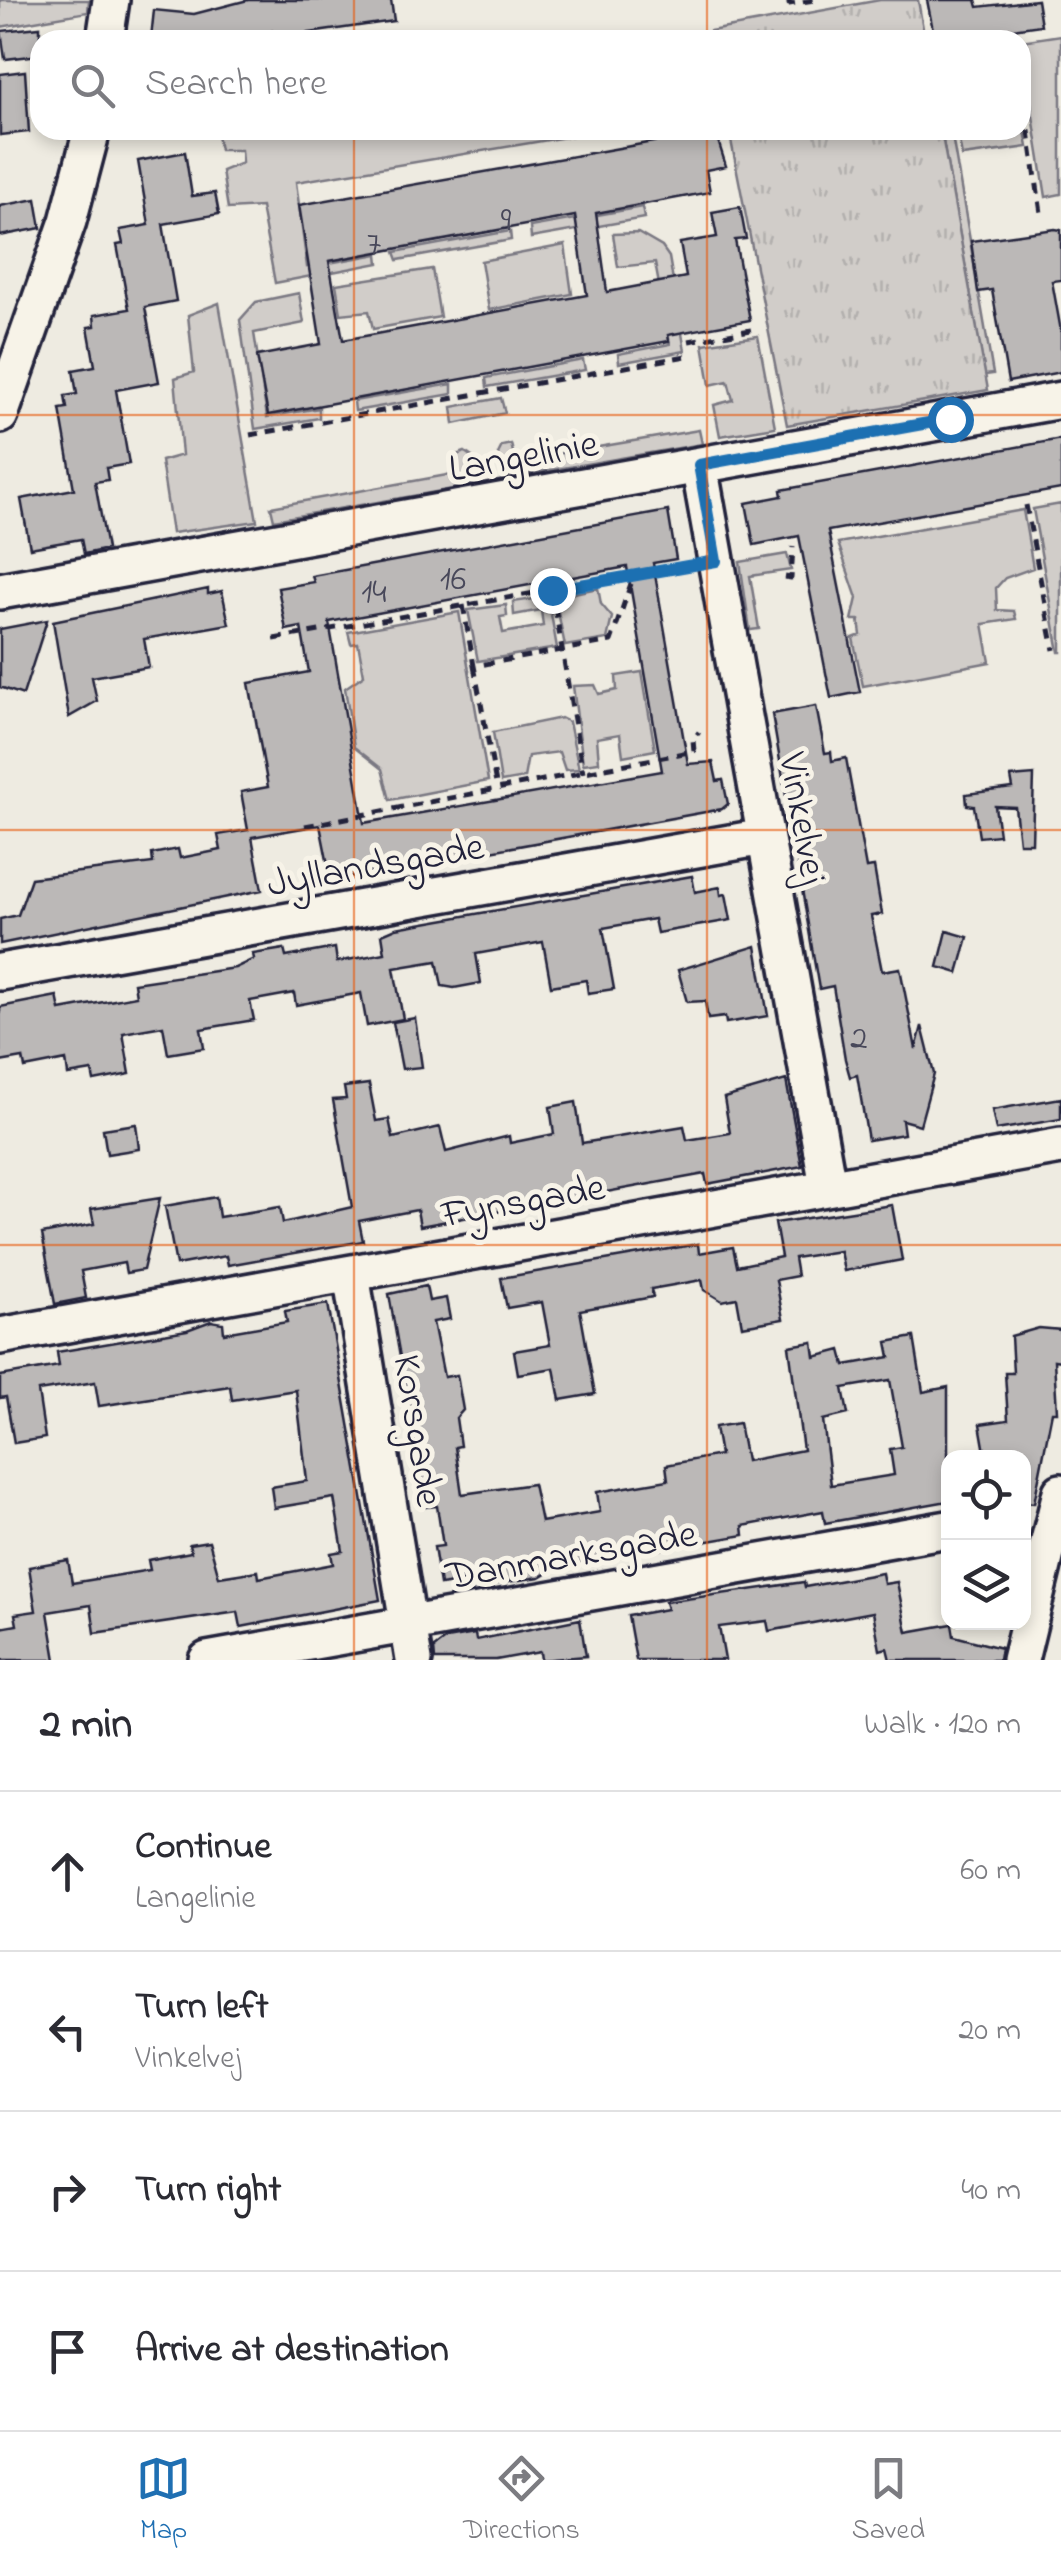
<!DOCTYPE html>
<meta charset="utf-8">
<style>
body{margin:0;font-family:"Indie Flower",sans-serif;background:#f7f7f7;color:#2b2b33}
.controls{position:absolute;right:30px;bottom:30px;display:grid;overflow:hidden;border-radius:20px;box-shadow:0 5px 15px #0003}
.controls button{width:90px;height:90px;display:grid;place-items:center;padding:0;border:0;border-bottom:2px solid #e1e1e2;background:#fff;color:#2b2b33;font:50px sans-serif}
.stop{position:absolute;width:30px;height:30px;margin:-22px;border:8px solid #1f6fb2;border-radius:50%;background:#fff}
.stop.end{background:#1f6fb2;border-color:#fff;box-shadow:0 2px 10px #0008}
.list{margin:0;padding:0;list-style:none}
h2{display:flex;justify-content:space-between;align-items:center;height:130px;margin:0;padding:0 40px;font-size:42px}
h2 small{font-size:32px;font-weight:400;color:#7c7c81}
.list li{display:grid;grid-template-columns:65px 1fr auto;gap:30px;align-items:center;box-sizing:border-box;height:160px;padding:0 40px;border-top:2px solid #e1e1e2}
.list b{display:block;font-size:38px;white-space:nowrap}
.list p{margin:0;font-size:32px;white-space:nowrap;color:#7c7c81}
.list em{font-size:32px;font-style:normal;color:#7c7c81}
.icon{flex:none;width:55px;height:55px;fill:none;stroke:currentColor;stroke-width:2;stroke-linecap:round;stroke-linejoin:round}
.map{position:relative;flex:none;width:1061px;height:1660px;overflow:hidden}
.search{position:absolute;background:#fff;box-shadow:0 5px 15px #0003;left:30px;right:30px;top:30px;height:110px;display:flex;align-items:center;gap:25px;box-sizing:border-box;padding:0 35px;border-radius:30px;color:#7c7c81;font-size:38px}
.sheet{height:770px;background:#fff}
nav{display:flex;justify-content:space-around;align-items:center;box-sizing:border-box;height:140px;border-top:2px solid #e1e1e2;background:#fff;font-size:28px;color:#7c7c81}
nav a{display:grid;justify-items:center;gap:5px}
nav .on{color:#1f6fb2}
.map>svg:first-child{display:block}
.grass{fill:#d1cdc9;stroke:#7a7882;stroke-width:2.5}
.park{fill:url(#park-tufts);stroke:#7a7882;stroke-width:2.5}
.building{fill:#bbb8b7;stroke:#22223b;stroke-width:2.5;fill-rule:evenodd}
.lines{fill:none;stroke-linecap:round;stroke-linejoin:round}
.minor-casing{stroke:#22223b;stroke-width:42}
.path{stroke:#22223b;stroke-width:5;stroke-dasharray:10 8;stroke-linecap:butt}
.minor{stroke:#f7f3e8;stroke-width:35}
.route{stroke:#1f6fb2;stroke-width:12}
.grid{fill:none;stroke:#e8590c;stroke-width:2.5;stroke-opacity:0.55}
.labels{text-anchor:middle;stroke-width:10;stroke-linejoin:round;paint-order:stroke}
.number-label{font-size:35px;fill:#48485a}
.street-label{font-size:40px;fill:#22223b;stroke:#f7f3e8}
</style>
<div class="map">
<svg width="1061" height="1660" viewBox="0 0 1061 1660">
<defs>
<pattern id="park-tufts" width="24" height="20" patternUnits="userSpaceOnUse" patternTransform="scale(2.5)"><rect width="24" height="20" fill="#d1cdc9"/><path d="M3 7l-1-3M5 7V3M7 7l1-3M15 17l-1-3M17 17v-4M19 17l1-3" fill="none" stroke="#b3b0ae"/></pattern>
</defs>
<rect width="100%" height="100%" fill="#eeebe1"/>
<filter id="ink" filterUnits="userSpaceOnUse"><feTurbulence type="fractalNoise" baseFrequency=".01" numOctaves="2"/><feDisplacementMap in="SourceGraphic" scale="20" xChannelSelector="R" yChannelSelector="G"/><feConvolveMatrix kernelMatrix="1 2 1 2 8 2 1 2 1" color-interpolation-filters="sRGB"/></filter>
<g filter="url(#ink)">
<path class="grass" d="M0,0h89l-1,12 -88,15z
M1061,35v159l-15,3 -25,-156z
M1021,109l7,38 -66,9 -5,-26h64z
M216,130h392l-312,52 11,85 71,-13 1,9 -104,20 -14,-76 -33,2 -6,-38 20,-8 -1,-13h-21z
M941,130h10l42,244 -8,1z
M642,207l2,11 -113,20 -1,-11z
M510,231l1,9 -113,20 -3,-8z
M638,233l24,14 7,10 16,94 -66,12 -1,-9 52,-10 -15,-81 -37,4 -5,-33z
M565,245l7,49 -83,16 -8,-49z
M432,269l8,48 -67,12 -4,-18 -28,3 -5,-30z
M299,293l5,30 -50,10 13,84 52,-9v10l-64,11 -15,-109 16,-18z
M219,303l38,218 -85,12 -11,-72 21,-6 -7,-77 19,-6 -6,-57z
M758,336l17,91 -55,9 -6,-31 19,-5 -5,-19 -18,4 -7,-41z
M583,360l2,10 -98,17 -1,-9z
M452,384v10l-97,17 -1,-10z
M501,398l4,15 -51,11 -2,-17z
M699,430l3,14 -197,34 -7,-24 4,-8 9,-2 4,17z
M465,452l7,5 4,28 -202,35 -3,-13 187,-34 -2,-18z
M1061,504v148h-2l-26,-143z
M1023,510l10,58 -28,10 -9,10 1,22 17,1 2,8 -33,5 7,38 -127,24 -10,-48 8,-3 -2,-15h-7l5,-22 -19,-55z
M787,554l4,16 -41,6 9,53 -9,1 -10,-68z
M598,588l3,16 11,13 -5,22 -42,7 -10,-49z
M548,597l9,51 -79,13 -10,-51 38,-5 1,11 -7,1 3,16 40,-7 -2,-16 -27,5 -1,-13z
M459,612l29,169 -98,19 -8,-31 -28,-22 -9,-59 19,-13 -6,-32 -7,1 -3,-12z
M642,672l13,78 -32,6 -3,-22 -23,4 2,24 -16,2 -10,-78 22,-1 4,9 18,-4 -1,-14z
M561,718l8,4 10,47 -14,1 -6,-18 -31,4 -4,22 -23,4 -8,-50z"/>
<path class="park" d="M880,0h38l7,40h-214l-1,-9z
M729,130h212l47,260 -201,35z"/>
<path class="building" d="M248,0h143l3,21 -120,17 -2,-7 -47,9 -74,-2 3,-28 40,4z
M927,0h49l2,7 59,-7 4,25 -106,15z
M40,27v28l-35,4 -4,-28z
M25,71l4,61 -29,3v-61z
M715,131l11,35 -20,4 4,22 -114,21 11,79 79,-15 -6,-34 37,-6 -5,-25 28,-5 6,32 -11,1 15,80 -82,15 1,6 -401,74 -11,-59 64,-12 -22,-139zM575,216l12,79 -244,45 -14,-79z
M185,152l7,44 23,-3 4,21 -56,10 13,77 -31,6 14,75 -43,8 13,74 -23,4 2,12 -13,2 12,67 -23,5 -3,-15 -51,9 -9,-49 53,-10 -14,-80 7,-1 -2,-12 12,-2 -4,-24 22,-4 -7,-39 7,-1 -1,-11 35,-6 -12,-64 6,-1 -3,-14 29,-5 -11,-64z
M36,199l5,29 -41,8v-30z
M1055,229l6,1v50l-9,1 9,50v41l-53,10 -16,-92 -14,2 -7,-51z
M1061,439v50l-233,42 32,161 -29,6 -32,-162 -45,9 -8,-42 36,-7 -1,-6z
M668,511l8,48 -23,4 35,201 25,-2 4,19 6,-1 5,24 -6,5 -391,71 -11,-55 -68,12 10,53 -262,54v-25l18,-4 13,-37 122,-15 -1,-9 26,-5 2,9 41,-8 -3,-15 30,-5 -7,-38 27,-5 -19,-104 60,-11 -8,-45 -15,3 -8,-42 36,-6 -2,-6zM627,567l35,204 -298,52 -35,-201z
M208,589v5l14,-3 7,33 -85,15 5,28 -57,10 5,24 -28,16 -16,-96z
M47,620l-24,75 -23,-8v-58z
M816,706l9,47 6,-1 1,9 14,-3 20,110 8,-1 8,47 -11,2 11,55 18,-3 16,81 6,-23 12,48 -14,51 -18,-5 2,14 -36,6 -11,-65 -7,2 -5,-18 -12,-73 -14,3 -47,-275z
M1034,775l-2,68h-13l-4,-36 -20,-1 4,29 -20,2 -5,-31 -7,-1 -1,-11 47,-6 -2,-11z
M692,876l3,16 25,-5 1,8 5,-1 5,26 -74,13 -3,-14 -51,9 11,61 -26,4 -2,-13 -35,6 -8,-44 -67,12 5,29 -27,5 -12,-2 -5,-25 -43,7 9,51 -36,7 -6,-33 -65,12 -2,-12 -44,8 4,19 -53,9 3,19 -36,6 -5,-28 -40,7 7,41 -36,7 -2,-10 -24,4 -2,-15 -41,8 -2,-10 -23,4v-55l57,-11 3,14 76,-14 -2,-13 101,-15 19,-9 -1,-5 31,-5 2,8 49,-9 2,14 48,-9 -3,-19 14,-6z
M947,931l21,6 -10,36 -20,-6z
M756,946l12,70 -42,7 -1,-6 -17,2 -3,-18 -18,1 -9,-32z
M415,1018l7,49 -20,2 -9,-47z
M786,1080l16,86 -95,18 -2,-10 -285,52 -3,-16 -58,11 4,20 -135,24 -2,-9 -50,9 -11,-59 51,-9 3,20 61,-10 3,16 69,-16 -19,-107 13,-1 -2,-12 25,-3 7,37 13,-2 4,19 47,-11 6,25 63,-16 1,7 44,-9 -4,-27 26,-5 6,41 102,-17 3,14 43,-7 -6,-35z
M1061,1098v21l-65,11 -4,-20z
M136,1124l3,25 -32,5 -4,-25z
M160,1198l-17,72 -17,3 -2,-10 -43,8 5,27 -31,6 -13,-70 52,-10 -3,-15z
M892,1205l10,55 -58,11 -4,-20 -46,7 3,18 -21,4 7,39 -41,7 -5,-28 -15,3 -18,-11 -2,-10 -51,9 2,8 -73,13 15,84 -35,6 -6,-32 -36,6 -4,-23 36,-6 -8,-43 -35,6 -6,-30 197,-34 1,9 34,-6 4,19 44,-9 -6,-34z
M426,1286l3,15 17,-3 4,21 -17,3 11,55 13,-2 6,35 -7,8 4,28 -5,1 7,47 71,-10 8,38 59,-10 -3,-20 71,-12 -2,-15 54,-10 -5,-28 24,-4 7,38 57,-11 -14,-104 24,-4 2,15 26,-7 4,15 45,-8 -3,-15 27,-5 9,55 25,-5v114l-123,22 -2,-12 -80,15 1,9 -187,32 -17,10 -73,11 -1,-7 -26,4 -6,-38 9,-1 -6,-40 -11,1 -37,-213zM890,1380l12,67 -12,2 4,26 -63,10 -8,-65 25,-6 -5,-26z
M328,1304l52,296 -139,27 -3,-15 -143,21 -4,-28 -43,7 8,48h-56v-32l17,-3 -2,-11 21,-3 -7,-44 39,-7 4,23 78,-13 -2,-10 43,-8 -2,-8 20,-3 10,36 39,-6 1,7 74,-14 -2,-11 12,-2 -9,-53 -60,10 -3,-21 36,-6 -11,-91 -64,10 -2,-14 -131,20 -4,-24 -57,9 7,47 -31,5 -8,-46 -6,1v-22l59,-10 -2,-14 130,-22 24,-9 12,2 1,10 63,-11 -2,-11z
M1039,1328l22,2v31l-7,-1 3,52h-5l-18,91 -10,-1v-44h-38l-6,-34 28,-4 -3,-47h8l-2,-37z
M882,1573l2,11 13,-2 10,50 45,-8 2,12 47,12 -2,12h-109l-3,-12 -7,2 -7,-38 -104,19 -2,-10 -48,6 6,33h-89l-8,-44 39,-7 -2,-7 139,-20 1,5z
M580,1619l6,37 -45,4 -1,-8 -44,8h-61l-1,-12 12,-9 29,-5 1,6z"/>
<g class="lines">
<g class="minor-casing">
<path id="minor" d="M105,40l6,-40
M0,415l68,-194 24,-91
M699,465l129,721
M0,591l1061,-191
M0,972l764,-135
M351,1274l63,386
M0,1336l1061,-190
M207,1660l741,-131
M1020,1660l41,-168"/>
</g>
<path class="path" d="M789,0v4l25,-4
M1021,77l20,136
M689,341l62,-11
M250,435l442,-80
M1026,505l28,145
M785,577l6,1 2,-31
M552,590l31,183
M463,605l11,61 137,-25 23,-66
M274,639l414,-73
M474,666l23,123
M305,826l389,-75 -1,-11 6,-8"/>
<use href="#minor" class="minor"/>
</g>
</g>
<g class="lines" filter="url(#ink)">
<path class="route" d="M552,590l164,-29 -17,-96 251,-46"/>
</g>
<path class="grid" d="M354,0v40M707,0v40M354,130v1530M707,130v1530M0,415h1061M0,830h1061M0,1245h1061"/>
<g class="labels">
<g class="number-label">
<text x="506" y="230">9</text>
<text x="374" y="254">7</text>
<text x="453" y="589">16</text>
<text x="374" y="602">14</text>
<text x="859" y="1048">2</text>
</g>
<g class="street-label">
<text transform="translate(523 454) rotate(-10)" y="14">Langelinie</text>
<text transform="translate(805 818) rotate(80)" y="14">Vinkelvej</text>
<text transform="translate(375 863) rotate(-10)" y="14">Jyllandsgade</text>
<text transform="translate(523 1199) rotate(-10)" y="14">Fynsgade</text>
<text transform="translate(420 1430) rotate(81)" y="14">Korsgade</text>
<text transform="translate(571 1553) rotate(-10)" y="14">Danmarksgade</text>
</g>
</g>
</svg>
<div class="controls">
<button><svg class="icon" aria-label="locate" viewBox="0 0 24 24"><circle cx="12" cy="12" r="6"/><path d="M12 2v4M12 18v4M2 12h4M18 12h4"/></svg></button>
<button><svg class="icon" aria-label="layers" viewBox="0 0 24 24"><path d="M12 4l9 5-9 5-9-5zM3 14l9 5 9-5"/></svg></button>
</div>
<div class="stop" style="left:950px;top:419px"></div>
<div class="stop end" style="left:552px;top:590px"></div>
<div class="search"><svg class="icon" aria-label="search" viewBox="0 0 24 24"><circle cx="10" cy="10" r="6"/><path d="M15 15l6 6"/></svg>Search here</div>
</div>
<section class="sheet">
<h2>2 min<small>Walk · 120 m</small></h2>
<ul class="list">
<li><svg class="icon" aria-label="ahead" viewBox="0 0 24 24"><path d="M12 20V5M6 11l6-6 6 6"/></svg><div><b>Continue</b><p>Langelinie</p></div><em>60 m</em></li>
<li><svg class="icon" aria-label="left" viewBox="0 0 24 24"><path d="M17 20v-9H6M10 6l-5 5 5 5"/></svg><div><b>Turn left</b><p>Vinkelvej</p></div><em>20 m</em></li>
<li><svg class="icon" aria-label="right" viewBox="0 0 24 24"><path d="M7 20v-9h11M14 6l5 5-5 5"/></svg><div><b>Turn right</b></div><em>40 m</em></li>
<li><svg class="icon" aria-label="arrive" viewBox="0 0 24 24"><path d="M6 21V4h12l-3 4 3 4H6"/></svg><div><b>Arrive at destination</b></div></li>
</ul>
</section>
<nav>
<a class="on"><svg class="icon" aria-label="map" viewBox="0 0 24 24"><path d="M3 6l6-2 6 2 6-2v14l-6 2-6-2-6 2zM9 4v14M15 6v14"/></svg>Map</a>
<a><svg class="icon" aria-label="directions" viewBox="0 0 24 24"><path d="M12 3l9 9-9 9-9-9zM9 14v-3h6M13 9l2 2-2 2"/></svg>Directions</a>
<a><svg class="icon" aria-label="saved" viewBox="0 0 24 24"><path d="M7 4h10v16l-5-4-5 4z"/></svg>Saved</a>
</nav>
